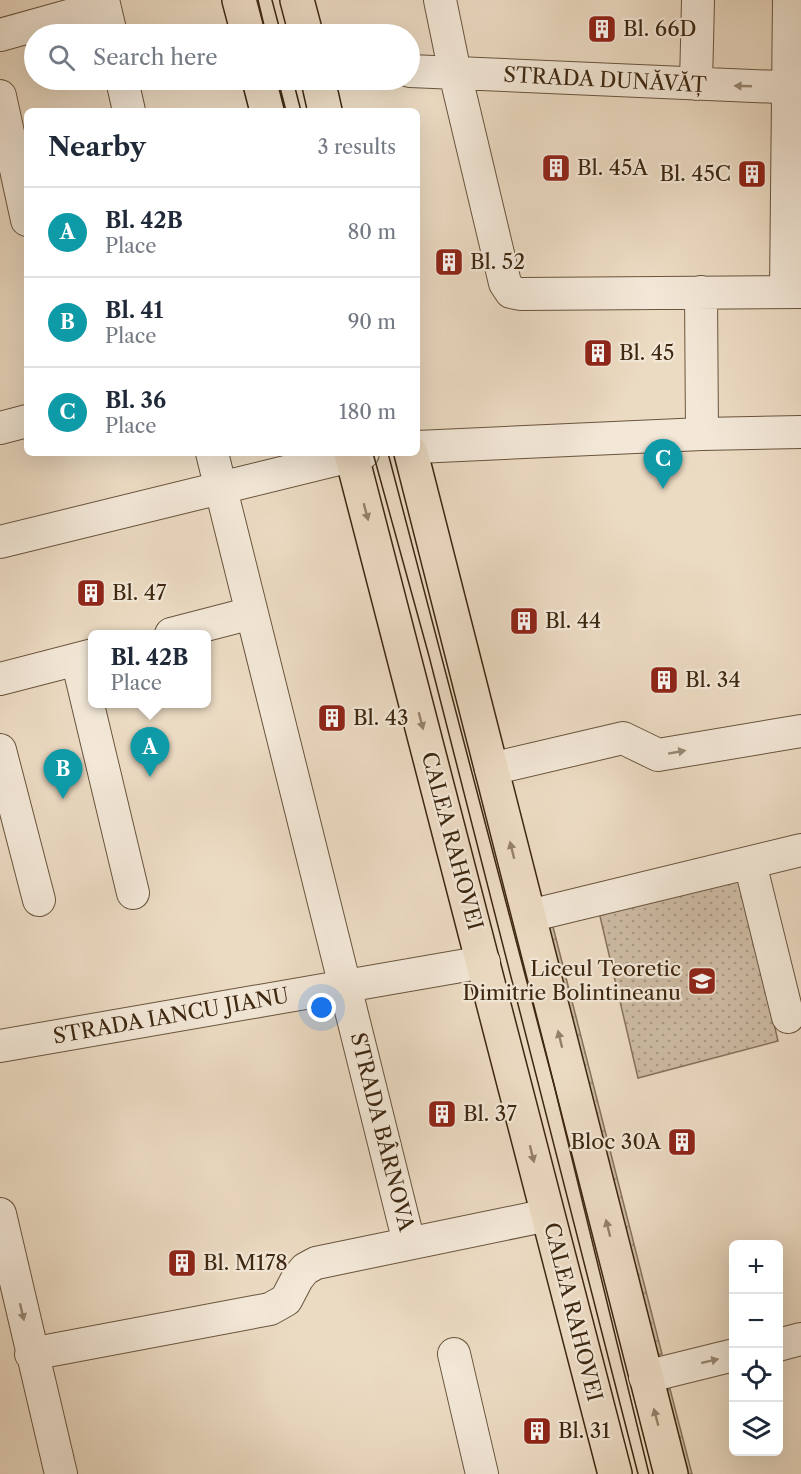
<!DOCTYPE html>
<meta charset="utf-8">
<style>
body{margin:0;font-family:"Libre Caslon Text",serif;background:#f6f6f7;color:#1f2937}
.controls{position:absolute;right:18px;bottom:18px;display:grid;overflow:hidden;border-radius:9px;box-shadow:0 6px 24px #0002}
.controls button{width:54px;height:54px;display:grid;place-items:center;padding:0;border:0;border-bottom:2px solid #e0e1e3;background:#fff;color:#1f2937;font:30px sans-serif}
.you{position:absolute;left:322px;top:1008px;width:21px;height:21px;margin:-15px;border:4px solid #fff;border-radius:50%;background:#1a73e8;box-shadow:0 0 0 9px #1a73e833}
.badge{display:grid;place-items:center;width:39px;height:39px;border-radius:50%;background:#db2777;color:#fff;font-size:20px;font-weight:700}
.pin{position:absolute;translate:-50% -50px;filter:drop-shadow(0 2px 3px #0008)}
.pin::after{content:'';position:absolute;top:32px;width:21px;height:18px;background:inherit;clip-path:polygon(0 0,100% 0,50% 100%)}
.popup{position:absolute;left:88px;top:630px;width:123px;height:78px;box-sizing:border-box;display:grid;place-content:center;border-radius:9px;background:#fff;filter:drop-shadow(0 2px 4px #0005);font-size:20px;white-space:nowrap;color:#747a83}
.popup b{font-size:22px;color:#1f2937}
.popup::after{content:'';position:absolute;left:50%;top:100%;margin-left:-12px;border:12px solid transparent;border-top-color:#fff}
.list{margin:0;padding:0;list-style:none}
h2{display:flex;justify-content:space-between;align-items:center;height:78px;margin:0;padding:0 24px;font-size:26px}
h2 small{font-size:20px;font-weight:400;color:#747a83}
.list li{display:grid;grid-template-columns:39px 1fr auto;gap:18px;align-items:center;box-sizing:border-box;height:90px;padding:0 24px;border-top:2px solid #e0e1e3}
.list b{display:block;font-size:22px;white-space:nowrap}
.list p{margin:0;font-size:20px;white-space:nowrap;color:#747a83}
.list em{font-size:20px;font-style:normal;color:#747a83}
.icon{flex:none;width:33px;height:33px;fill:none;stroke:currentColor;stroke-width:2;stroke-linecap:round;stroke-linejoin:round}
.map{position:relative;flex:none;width:801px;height:1474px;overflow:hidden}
.search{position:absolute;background:#fff;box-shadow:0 6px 24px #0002;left:24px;top:24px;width:396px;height:66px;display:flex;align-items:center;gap:15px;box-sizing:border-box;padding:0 21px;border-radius:33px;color:#747a83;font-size:22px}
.panel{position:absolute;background:#fff;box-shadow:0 6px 24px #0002;left:24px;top:108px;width:396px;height:348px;border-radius:9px}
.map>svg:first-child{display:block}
.grass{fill:url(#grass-dots);stroke:#86725a;stroke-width:1.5}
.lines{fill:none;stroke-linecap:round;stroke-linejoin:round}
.minor-casing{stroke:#69543d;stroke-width:34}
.major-casing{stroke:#3d2710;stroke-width:36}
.minor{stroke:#f3e8d8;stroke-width:32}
.major{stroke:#ecdbc3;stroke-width:33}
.tram{stroke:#3d2710;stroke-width:1.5}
.oneway{fill:#988874}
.oneway2{fill:#94816a}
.labels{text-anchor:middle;stroke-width:4.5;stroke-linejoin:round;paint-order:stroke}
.poi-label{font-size:21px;fill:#3d2710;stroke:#f3e8d8;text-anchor:start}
.street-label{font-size:21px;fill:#3d2710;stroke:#f3e8d8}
</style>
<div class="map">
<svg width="801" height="1474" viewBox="0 0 801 1474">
<defs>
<pattern id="grass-dots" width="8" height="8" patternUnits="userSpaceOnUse" patternTransform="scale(1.5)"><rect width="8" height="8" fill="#cebca5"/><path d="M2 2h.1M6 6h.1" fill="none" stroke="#a89985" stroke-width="1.8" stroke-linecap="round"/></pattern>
</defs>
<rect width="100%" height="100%" fill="#ecdbc3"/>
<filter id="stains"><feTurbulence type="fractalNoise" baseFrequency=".00333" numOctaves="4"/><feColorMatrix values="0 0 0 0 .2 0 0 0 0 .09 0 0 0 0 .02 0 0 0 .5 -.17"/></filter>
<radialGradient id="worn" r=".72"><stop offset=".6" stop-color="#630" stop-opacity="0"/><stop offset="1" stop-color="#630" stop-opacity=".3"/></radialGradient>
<path class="grass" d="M741,879l37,162 -140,37 -39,-166z
M550,915l112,439 -11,3 -112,-439z
M670,1389l22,85h-11l-22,-82z"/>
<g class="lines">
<g class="minor-casing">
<path id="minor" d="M103,0l8,34
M440,0l15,73 50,210 6,9 9,2 281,-2
M0,35l104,-29
M410,71l391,17
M122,80l7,31
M696,84l2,-84
M0,96l27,124
M701,292l1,142
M786,292l3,-292
M0,428l27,-7
M417,447l285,-13 99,-2
M212,453l197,790
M0,542l363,-89
M171,634l81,-21
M77,659l56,234
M0,679l93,-24
M0,750l39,150
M491,769l132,-31 35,17 143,-24
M750,863l38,154
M529,916l272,-66
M0,1046l484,-84
M0,1214l61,260
M778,1345l23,-6
M31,1354l239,-45 16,-9 11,-21 8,-10 11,-6 232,-48
M454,1354l28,120
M645,1377l89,-22"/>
</g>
<g class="major-casing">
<path id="major" d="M239,0l9,34
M297,0l9,34
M259,80l8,31
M318,80l7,31
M351,453l264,1021
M411,453l260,1021"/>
</g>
<use href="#minor" class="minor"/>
<use href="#major" class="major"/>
<path class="tram" d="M258,0l8,34
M272,0l9,34
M278,80l8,31
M293,80l8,31
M373,453l56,203 209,818
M388,453l166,632 95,389"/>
</g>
<defs><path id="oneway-solid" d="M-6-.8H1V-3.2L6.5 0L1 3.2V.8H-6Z" transform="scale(1.5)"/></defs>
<g class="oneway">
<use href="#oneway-solid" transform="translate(743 86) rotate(-178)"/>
<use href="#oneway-solid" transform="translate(677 752) rotate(-10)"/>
<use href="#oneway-solid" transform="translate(22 1312) rotate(77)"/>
<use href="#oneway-solid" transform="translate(710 1361) rotate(-13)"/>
</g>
<g class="oneway2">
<use href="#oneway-solid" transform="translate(366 512) rotate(75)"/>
<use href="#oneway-solid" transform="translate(421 721) rotate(75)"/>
<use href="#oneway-solid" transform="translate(512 850) rotate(-104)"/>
<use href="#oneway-solid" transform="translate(560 1039) rotate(-104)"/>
<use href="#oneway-solid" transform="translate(532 1154) rotate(76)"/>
<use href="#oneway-solid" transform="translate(608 1228) rotate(-104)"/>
<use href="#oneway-solid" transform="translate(656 1417) rotate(-105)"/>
</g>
<defs>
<g id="building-square" transform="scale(1.5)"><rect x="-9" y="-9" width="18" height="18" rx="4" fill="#8f2418" stroke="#f3e8d8"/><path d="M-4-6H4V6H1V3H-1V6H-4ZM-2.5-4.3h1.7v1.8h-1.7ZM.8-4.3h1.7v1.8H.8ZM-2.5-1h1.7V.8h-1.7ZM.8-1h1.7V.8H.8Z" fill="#fff"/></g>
<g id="school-square" transform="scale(1.5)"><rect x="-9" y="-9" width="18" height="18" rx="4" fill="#8f2418" stroke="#f3e8d8"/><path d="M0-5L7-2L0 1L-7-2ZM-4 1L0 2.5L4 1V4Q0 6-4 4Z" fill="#fff"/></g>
</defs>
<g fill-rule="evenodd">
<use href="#building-square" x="602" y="29"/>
<use href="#building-square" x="556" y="168"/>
<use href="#building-square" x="752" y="174"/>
<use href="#building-square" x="449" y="262"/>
<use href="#building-square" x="598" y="353"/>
<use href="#building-square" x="91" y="593"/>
<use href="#building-square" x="524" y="621"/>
<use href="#building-square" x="664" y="680"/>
<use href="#building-square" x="332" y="718"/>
<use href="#school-square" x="702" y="981"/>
<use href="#building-square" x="442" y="1114"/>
<use href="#building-square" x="682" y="1142"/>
<use href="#building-square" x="182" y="1263"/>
<use href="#building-square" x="537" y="1431"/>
</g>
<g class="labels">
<g class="poi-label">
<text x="623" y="36">Bl. 66D</text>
<text x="577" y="175">Bl. 45A</text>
<text x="731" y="181" text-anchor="end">Bl. 45C</text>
<text x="470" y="269">Bl. 52</text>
<text x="619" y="360">Bl. 45</text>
<text x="112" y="600">Bl. 47</text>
<text x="545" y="628">Bl. 44</text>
<text x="685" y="687">Bl. 34</text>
<text x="353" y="725">Bl. 43</text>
<text x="681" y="976" text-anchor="end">Liceul Teoretic<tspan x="681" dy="24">Dimitrie Bolintineanu</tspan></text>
<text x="463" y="1121">Bl. 37</text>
<text x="661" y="1149" text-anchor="end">Bloc 30A</text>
<text x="203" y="1270">Bl. M178</text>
<text x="558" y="1438">Bl. 31</text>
</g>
<g class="street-label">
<text transform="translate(605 80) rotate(3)" y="7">STRADA DUNĂVĂȚ</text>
<text transform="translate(452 841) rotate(75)" y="7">CALEA RAHOVEI</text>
<text transform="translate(171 1016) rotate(-10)" y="7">STRADA IANCU JIANU</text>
<text transform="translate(382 1132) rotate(76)" y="7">STRADA BÂRNOVA</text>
<text transform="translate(573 1312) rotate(76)" y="7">CALEA RAHOVEI</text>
</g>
</g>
<rect width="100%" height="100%" filter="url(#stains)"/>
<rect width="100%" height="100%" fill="url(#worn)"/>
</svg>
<div class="controls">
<button>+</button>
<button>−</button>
<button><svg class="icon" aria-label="locate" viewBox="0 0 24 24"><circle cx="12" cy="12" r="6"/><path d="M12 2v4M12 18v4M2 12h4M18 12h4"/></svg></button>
<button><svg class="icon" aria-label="layers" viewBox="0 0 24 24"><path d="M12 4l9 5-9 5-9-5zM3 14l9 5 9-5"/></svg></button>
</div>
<div class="you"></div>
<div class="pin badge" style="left:150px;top:777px;background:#0f9aa8">A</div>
<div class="popup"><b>Bl. 42B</b>Place</div>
<div class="pin badge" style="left:63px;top:799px;background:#0f9aa8">B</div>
<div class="pin badge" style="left:663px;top:489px;background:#0f9aa8">C</div>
<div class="search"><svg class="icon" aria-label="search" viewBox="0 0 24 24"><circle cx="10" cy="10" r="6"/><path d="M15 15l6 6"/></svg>Search here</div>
<section class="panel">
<h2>Nearby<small>3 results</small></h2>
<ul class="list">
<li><span class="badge" style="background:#0f9aa8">A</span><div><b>Bl. 42B</b><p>Place</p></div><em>80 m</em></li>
<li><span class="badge" style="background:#0f9aa8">B</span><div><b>Bl. 41</b><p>Place</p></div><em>90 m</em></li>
<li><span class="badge" style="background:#0f9aa8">C</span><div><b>Bl. 36</b><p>Place</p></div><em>180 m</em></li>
</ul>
</section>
</div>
